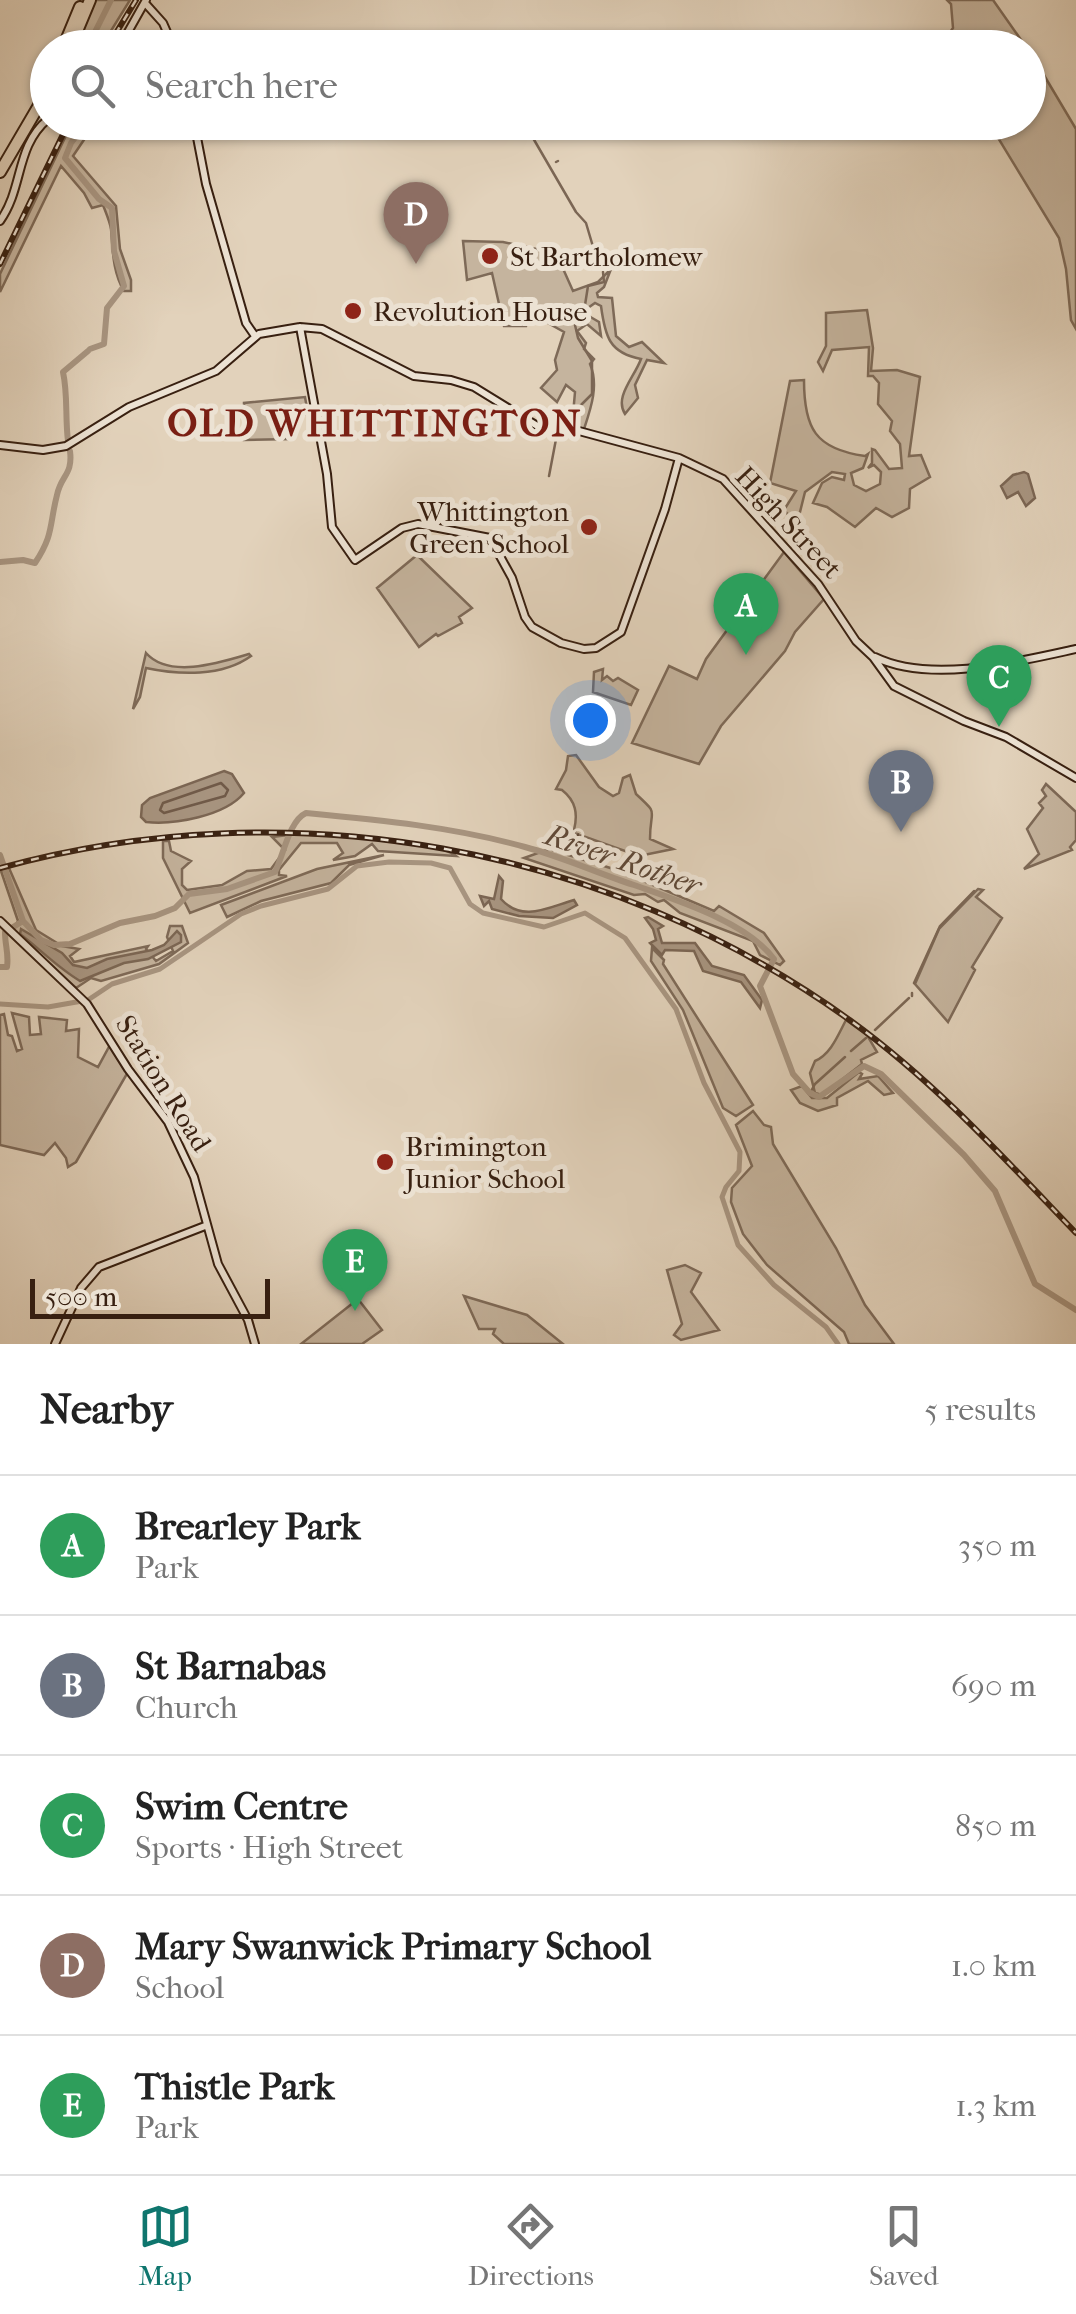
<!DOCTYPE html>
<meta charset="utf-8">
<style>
body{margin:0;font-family:"IM FELL French Canon",serif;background:#f2f2f2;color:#222}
.scale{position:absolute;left:30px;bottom:25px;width:240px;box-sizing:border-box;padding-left:10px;border:5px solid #382011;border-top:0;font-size:28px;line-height:35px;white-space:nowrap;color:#382011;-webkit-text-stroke:8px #ece2d3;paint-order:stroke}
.you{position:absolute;left:590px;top:720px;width:35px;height:35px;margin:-25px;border:8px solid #fff;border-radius:50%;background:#1a73e8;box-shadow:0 0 0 15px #1a73e833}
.badge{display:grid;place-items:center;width:65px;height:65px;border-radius:50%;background:#0f766e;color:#fff;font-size:32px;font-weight:700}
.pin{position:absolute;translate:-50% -82px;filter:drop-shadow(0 2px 5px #0008)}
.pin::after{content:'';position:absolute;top:52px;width:35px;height:30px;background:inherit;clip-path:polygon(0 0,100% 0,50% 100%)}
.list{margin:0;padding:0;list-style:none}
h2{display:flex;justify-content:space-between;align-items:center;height:130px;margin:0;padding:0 40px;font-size:42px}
h2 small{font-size:32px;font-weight:400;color:#767676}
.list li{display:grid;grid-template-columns:65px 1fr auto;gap:30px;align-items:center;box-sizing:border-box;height:140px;padding:0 40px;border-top:2px solid #e0e0e0}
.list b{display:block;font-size:38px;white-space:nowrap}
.list p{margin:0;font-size:32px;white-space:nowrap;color:#767676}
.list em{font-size:32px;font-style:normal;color:#767676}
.icon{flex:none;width:55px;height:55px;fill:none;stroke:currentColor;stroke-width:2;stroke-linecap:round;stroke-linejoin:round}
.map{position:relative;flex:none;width:1076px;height:1344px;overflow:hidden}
.search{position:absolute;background:#fff;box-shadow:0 2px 8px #0004;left:30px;right:30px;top:30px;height:110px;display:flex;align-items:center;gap:25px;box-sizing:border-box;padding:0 35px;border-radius:55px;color:#767676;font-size:38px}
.sheet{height:830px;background:#fff}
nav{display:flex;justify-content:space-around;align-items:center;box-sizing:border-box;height:140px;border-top:2px solid #e0e0e0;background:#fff;font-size:28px;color:#767676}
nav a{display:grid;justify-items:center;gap:5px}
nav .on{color:#0f766e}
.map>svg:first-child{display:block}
.green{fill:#c5b49e;stroke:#7e6a58;stroke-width:2.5}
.water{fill:#a89581;stroke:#7b6654;stroke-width:2.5}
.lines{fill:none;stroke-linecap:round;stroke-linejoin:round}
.shore{stroke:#705a49;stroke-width:2.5}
.stream{stroke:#7b6654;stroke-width:2.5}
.canal{stroke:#a89581;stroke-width:5}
.river{stroke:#a89581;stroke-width:6}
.secondary-casing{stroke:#382011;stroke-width:10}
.highway-casing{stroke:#382011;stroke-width:14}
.secondary{stroke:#ece2d3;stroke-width:6}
.highway{stroke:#e2d2bb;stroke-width:10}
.rail-casing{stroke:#382011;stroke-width:6}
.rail{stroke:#ece2d3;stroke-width:2.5;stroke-dasharray:8;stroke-linecap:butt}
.poi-dot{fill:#8f2418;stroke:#ece2d3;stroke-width:4}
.labels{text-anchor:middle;stroke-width:10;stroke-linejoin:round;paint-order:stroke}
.poi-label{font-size:28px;fill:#382011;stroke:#ece2d3;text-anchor:start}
.street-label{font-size:28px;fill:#382011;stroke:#ece2d3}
.water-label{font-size:30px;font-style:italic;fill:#5f4938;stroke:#ece2d3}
.district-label{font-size:38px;font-weight:bold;letter-spacing:2.5px;fill:#7a1f14;stroke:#ece2d3}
</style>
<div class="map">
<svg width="1076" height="1344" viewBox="0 0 1076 1344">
<rect width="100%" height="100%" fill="#e2d2bb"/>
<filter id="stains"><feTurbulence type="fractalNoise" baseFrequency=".002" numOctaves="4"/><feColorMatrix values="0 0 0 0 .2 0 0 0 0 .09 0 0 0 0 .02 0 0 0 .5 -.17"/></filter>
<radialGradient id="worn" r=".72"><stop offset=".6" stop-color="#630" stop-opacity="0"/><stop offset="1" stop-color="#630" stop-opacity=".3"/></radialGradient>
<path class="green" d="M94,0h36l-29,47 -26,1z
M947,0h46l33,47h-82l-1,-5 10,-14 -2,-24z
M1029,50l47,79v200l-5,-9 -5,-51 -7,-31 -70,-115 39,-1z
M72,123h19l1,5 -19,28 43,50 4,43 11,31v11h-7c-12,-20 -11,-43 -13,-62 -1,-7 -5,-16 -8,-24l-11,3 -8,-15 -23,-27 -61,126v-18z
M463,241l40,1 53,11 17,38 25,-9 13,-13 -7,18 -7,6 1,4 14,1 4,38 13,11 13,-5 22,21 -17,-3 -12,25 3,13 -13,16c-11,-17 9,-36 16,-55 -32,-6 -36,-23 -40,-53l-6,-3 -10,7 2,5 12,7 2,14 -14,-12 -10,7 9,12 -2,6 10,10 -4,5c9,21 1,44 -6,65l-12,-3 3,-34 -9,-7 -9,17 -16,-14 16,-18 -2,-10 9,-28 -18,-10 -19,-3 -1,7h-22l-12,-53 -25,7z
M867,310l6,38 -2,23 26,-1 23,7 -11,79 12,-1 9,22 -20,12 -1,19 -17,9 -16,-9 -21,19 -28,-20 -14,-4 9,-20 10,-6 12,3 1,-6 -13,-2 -27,20 -8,32 -13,-14 12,-19 -26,-8 20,-102 14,-1c0,48 11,69 61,76l3,-2 -5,14 -12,5 3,12 12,6 14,-7 1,-12 -7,-7 -6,3 4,-5v-14l3,1 14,19 13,-1 -2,-24 -10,-13 2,-10 -14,-17 1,-21 -6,-7h-5l1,-29 -37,3 -9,21 -5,-9 8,-16v-33z
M305,397l3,17 -19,4 3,21 -48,1v-37z
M784,552l40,47 -29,33 -10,19 -64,75 -22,38 -67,-21 37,-77 28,13 9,-20z
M417,555l55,53 -13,9 3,6 -24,13 -2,-2 -17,13 -42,-59z
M146,653c23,26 73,10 103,1l2,2c-29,21 -72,19 -105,12l-6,29 -7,12z
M603,669l-1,11 5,-4 6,5 5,-3 20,12 -7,15 -38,-13 1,-20z
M576,755l23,32 14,9 6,-3 4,-15 7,-3 6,19c24,22 14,13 14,45l23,10 -34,7 -62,-22 -3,-4c4,-16 2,-29 -12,-40l-6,-1 10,-19 2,-14z
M1046,784l30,28v28l-6,7 2,3 -48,19 15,-15 -12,-25 16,-21 -4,-5 7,-7 -4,-6z
M296,834c35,3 135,3 160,22l-78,-5 -6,-7 -17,12 -22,4 10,-7 -6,-10h-36l-22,27v5l8,1 -97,37 -27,-55v-17h6l2,10 20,10 -9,8v16l5,5 35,-5 25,-14 24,-2 14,-19 -13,-13z
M549,849l71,22 94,40 5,-5 45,27 20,28 -4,4 -20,-10 -7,-14 -73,-28 -16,-13 -6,2 -13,-8 -11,1 -110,-37z
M384,855l-35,10 -18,18 -70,18 -34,16 -6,-12 96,-36z
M9,868l27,62 26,16 17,3 -9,7 4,6 74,-16 -2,3 10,12 17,-10 -6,-14 3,-11h12l6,17 -29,21 -58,17 -10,-3 -15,10 -63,-58 5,-9 -17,-50z
M978,889l5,1 -7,7 26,21 -30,49 3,3 -27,52 -33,-38 24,-55z
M652,948l12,12 -1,4 90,141 -17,11 -13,-8 -40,-98 -32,-49z
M12,1013l17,4 1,18 11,-1 -2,-17 28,3 -1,11 13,-2 -1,28 20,10 12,-22 18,27 -52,90 -8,5 -2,-9 -11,-15 -11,12 -44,-10v-130l4,-1 4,21 4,1 5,15 5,-2z
M846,1020l21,15 10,17 -16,8 1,4 -40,31 -7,-2 -5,-20 5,-12c16,-7 23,-26 31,-41z
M859,1072l3,2 -3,5 19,-3 15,17 -9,2 -16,-14 -31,17v7l-19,6 -18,-8 -9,-13 11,-4 10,12h15z
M753,1111l11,14 7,2 2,17 63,104 29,57 29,39h-45l-5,-12 -77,-67 -24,-31 -12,-32 1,-14 20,-22 -16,-41z
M685,1265l16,8 -10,19 28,38 -38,10 -7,-5 8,-11 -15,-54z
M464,1296l63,19 36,29h-59l-11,-10 2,-5h-16z
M358,1299l24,31 -20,14h-61z"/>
<path class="water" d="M1024,472l4,2 7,24 -9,8 -8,-14 -11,6 -6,-12 12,-11z
M224,771l8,3 12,19c-19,23 -70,32 -98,29l-5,-5 1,-12 8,-7z
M499,876l4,5 -2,18c21,24 48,8 73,1l3,5 -24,13 -34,-2 -27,-7 -3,-8 -5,5 -4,-10 14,3z
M648,917l15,9 -5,3 4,14h33l17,23 32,9 18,25 -2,8 -19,-26 -38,-11 -9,-20 -29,-1 -3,5 -12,-12 6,-3 -3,-11 -8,-11z
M21,929l41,24 11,12 14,3 20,-9 45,-9 12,-5 13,-14 4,4v7l-33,17 -24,4 -44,18c-22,-13 -39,-31 -60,-47z"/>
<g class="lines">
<path class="shore" d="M221,783l7,7 -3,6 -61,17 -4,-3 3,-7z"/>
<path class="stream" d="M533,138l43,74 10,11 8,27
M556,162l2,-1
M549,476l8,-42 6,-11 29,-29v-33l-14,-23 -3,-13 10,-20 3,-19 16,-4 -1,-10
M914,983l26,-57 34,-35
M912,996v-3
M875,1030l34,-32
M851,1051l15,-13
M810,1093l5,-9 30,-27"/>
<path class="canal" d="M0,1004l48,3 40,-7 24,-16 48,-15 81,-55 20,-8 67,-17 29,-23 32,-4 42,1 19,5 20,36 13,9 61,14 41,-14 40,25 51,71 28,74 36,69 -1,19 -13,16 -4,10 16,48 36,40 52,42 12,17"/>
<path class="river" d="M87,48l24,-48
M87,122l-16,21 -6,15 34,41 13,9 2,43 10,35 -17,22 -3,36 -14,5
M68,441c-3,-24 0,-46 -5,-69l25,-21
M0,562l23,-2 12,3c19,-29 14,-37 22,-68 4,-20 16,-20 13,-44
M0,855l23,66
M0,967h7c2,-13 -2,-21 -2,-35l18,-11 18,19 13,5 16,-1 50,-21 35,-7 20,-8 14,-14 38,-5 48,-17c9,-18 14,-51 31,-59 74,7 148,14 219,34 38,10 72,26 109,38 42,15 113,37 140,74l-14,27 33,88 17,19 9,4 45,-31 17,8 83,81 31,36 40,93 41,26"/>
<g class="secondary-casing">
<path id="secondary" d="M145,3l18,20 11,25
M119,48l27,-48
M194,122l12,62 40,139 9,13
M0,221c24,-34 15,-74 48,-102
M300,327l27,147 5,53 23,33 47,-32 16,-4 72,14 22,40 13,39 7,10 29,16 23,6 12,-1 25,-16 44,-123 14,-51
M0,445l43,5 23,-4 63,-39 87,-36 43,-37 41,-7 22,2 92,47 37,4 23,7 65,40 40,4 100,27 44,21 95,105 38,57 17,16 21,29 70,35 42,16 70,41
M875,657c55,27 142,5 201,-8
M0,921l87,83 41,65 40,53 26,55 24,87 30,56 7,24
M55,1344l26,-56 18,-21 106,-41"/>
</g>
<g class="highway-casing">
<path id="highway" d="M63,48l17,-41
M70,48l20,-48
M0,172l48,-82"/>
</g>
<use href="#secondary" class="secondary"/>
<use href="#highway" class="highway"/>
<g class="rail-casing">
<path id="rail" d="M107,48l29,-48
M0,264l69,-142
M0,868c290,-80 607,-23 851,153 84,61 153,137 225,212"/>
</g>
<use href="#rail" class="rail"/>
</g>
<g class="poi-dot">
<circle cx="490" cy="256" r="10"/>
<circle cx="353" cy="311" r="10"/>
<circle cx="589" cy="527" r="10"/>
<circle cx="385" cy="1162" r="10"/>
</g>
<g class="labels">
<g class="poi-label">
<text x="510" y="266">St Bartholomew</text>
<text x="373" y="321">Revolution House</text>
<text x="569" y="521" text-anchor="end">Whittington<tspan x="569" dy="32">Green School</tspan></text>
<text x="405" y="1156">Brimington<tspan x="405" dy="32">Junior School</tspan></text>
</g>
<g class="street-label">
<text transform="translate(789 522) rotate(47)" y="10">High Street</text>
<text transform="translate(164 1083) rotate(58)" y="10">Station Road</text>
</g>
<g class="water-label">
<text transform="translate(623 860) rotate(19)" y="10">River Rother</text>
</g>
<g class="district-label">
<text x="375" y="436">OLD WHITTINGTON</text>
</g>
</g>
<rect width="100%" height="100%" filter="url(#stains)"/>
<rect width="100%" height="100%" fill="url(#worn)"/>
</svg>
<div class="scale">500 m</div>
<div class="you"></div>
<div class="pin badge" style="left:746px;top:655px;background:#2e9e5b">A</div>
<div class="pin badge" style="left:901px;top:832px;background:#6b7280">B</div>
<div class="pin badge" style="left:999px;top:727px;background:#2e9e5b">C</div>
<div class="pin badge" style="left:416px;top:264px;background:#8d6e63">D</div>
<div class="pin badge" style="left:355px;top:1311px;background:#2e9e5b">E</div>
<div class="search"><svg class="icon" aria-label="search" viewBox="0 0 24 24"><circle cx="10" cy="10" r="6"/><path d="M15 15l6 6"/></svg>Search here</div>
</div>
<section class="sheet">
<h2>Nearby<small>5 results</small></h2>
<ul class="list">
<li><span class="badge" style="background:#2e9e5b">A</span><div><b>Brearley Park</b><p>Park</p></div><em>350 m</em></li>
<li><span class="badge" style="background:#6b7280">B</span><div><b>St Barnabas</b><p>Church</p></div><em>690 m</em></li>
<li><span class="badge" style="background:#2e9e5b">C</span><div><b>Swim Centre</b><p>Sports · High Street</p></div><em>850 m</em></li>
<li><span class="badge" style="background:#8d6e63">D</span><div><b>Mary Swanwick Primary School</b><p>School</p></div><em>1.0 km</em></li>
<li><span class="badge" style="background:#2e9e5b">E</span><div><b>Thistle Park</b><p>Park</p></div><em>1.3 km</em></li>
</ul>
</section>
<nav>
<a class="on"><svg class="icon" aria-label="map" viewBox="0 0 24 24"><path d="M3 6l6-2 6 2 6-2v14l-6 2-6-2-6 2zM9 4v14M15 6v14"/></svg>Map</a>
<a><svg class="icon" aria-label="directions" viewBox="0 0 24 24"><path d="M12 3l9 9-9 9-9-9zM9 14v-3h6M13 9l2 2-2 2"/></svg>Directions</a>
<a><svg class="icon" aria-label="saved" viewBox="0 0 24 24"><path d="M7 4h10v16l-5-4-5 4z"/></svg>Saved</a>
</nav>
